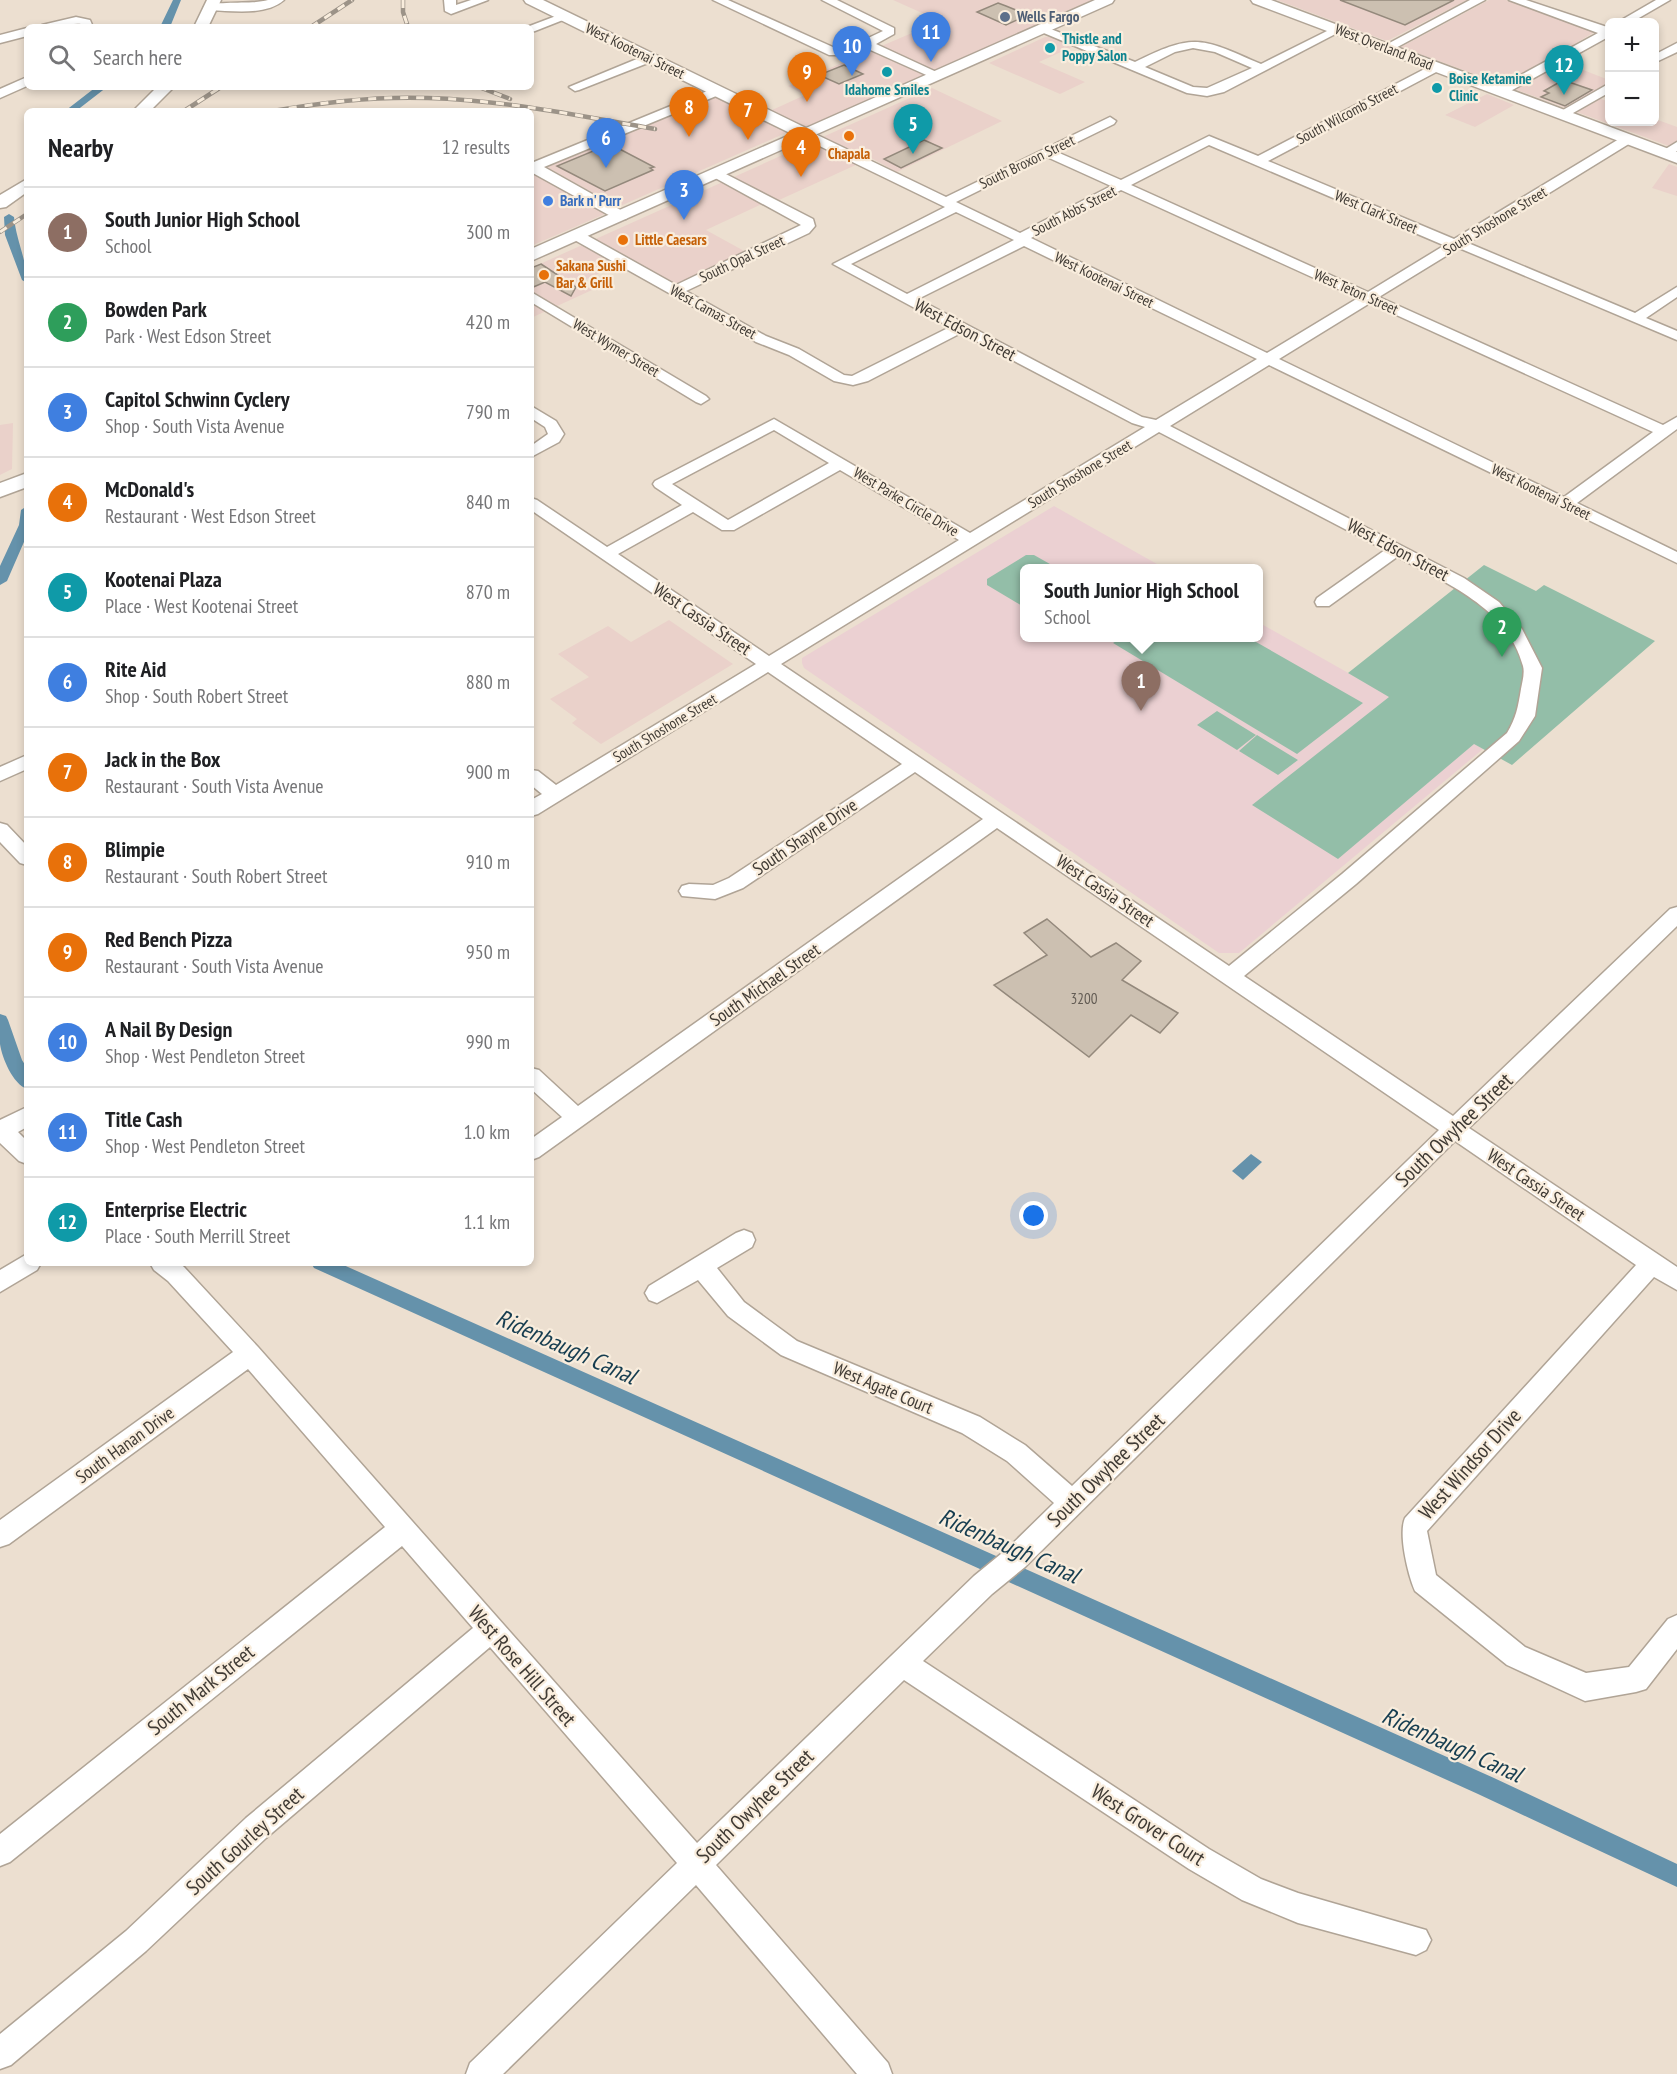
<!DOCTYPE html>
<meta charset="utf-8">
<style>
body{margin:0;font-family:"PT Sans Narrow",sans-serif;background:#f6f6f6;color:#202124}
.controls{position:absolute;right:18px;top:18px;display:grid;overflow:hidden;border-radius:9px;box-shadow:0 3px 9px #0003}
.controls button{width:54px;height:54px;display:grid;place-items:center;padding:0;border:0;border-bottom:2px solid #e0e0e0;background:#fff;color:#202124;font:30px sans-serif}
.you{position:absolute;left:1034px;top:1216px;width:21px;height:21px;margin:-15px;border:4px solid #fff;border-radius:50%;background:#1a73e8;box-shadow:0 0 0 9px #1a73e833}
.badge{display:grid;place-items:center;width:39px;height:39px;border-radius:50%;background:#7c3aed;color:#fff;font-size:20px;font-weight:700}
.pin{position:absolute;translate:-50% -50px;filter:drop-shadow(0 2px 3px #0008)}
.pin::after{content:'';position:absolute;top:32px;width:21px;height:18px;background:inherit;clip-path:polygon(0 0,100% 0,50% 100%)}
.popup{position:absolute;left:1020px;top:564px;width:243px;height:78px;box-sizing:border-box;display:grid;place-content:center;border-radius:9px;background:#fff;filter:drop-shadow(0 2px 4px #0005);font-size:20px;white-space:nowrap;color:#757577}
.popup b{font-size:22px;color:#202124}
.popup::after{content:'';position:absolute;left:50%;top:100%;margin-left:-12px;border:12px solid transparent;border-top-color:#fff}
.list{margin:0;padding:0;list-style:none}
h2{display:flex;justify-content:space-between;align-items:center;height:78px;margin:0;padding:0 24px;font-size:26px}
h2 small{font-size:20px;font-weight:400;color:#757577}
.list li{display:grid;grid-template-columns:39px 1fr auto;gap:18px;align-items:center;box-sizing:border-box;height:90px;padding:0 24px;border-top:2px solid #e0e0e0}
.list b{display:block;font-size:22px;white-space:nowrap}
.list p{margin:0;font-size:20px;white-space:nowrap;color:#757577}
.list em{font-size:20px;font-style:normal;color:#757577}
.icon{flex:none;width:33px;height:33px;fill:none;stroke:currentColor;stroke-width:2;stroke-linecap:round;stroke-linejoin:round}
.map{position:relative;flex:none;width:1677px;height:2074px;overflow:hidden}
.search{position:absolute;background:#fff;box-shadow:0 3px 9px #0003;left:24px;top:24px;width:510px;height:66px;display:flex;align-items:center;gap:15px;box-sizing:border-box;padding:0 21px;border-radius:9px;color:#757577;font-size:22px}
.panel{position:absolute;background:#fff;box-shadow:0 3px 9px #0003;left:24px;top:108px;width:510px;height:1158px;border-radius:9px}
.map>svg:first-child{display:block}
.commercial{fill:#ead1ca}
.education{fill:#ebd0d2}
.green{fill:#93bea8}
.water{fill:#6592ab}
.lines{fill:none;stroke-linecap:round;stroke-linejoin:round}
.canal{fill:#6592ab;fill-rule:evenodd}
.building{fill:#ccc0b1;stroke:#94897c;stroke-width:1.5}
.minor-casing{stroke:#b0a496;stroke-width:3}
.major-casing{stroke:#b0a496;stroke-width:3}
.minor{fill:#fff;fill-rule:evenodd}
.major{fill:#fff;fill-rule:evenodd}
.rail-casing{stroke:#9c9388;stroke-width:4.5}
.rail{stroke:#f9eddd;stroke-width:3;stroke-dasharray:8;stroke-linecap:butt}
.service-dot{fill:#5c6f8a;stroke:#f9eddd;stroke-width:2}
.culture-dot{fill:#0f9aa8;stroke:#f9eddd;stroke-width:2}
.food-dot{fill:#e8710a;stroke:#f9eddd;stroke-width:2}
.shop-dot{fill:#3f7fe0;stroke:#f9eddd;stroke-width:2}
.labels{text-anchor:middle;stroke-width:4.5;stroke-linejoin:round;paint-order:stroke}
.far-service-label{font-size:15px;font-weight:bold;fill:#4e5e75;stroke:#f9eddd;text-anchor:start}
.far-culture-label{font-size:15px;font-weight:bold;fill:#0d838f;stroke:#f9eddd;text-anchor:start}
.far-street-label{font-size:15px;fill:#403b35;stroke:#f9eddd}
.far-food-label{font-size:15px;font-weight:bold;fill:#c56008;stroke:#f9eddd;text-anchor:start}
.far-shop-label{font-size:15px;font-weight:bold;fill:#366cbe;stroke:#f9eddd;text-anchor:start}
.number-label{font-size:15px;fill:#635c54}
.street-label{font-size:18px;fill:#403b35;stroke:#f9eddd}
.near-street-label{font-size:21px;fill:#403b35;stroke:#f9eddd}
.near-water-label{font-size:24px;font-style:italic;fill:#163d50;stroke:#f9eddd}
</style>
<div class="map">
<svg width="1677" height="2074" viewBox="0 0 1677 2074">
<rect width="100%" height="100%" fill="#ecdfd0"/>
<path class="commercial" d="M893,0h200l-289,130 -34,-19 35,-16 -17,-9 152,-65z
M1277,0h190l-80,41z
M1489,0h17l90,31 -44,27 57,22v3l-18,12 18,7 1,20h44l1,-3 22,8v22l-276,-102z
M1045,37h8l21,9 -35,16 46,20 -25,12 -71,-31z
M932,88l70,33 -105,51 -26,-14 -105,48 -4,-2 -56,26 40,22 -73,34 -54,-22 -39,18 12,8 -61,28v-50z
M1487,94l27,11 -39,22 -30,-12z
M715,96l73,36 -170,75 -73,-41z
M1669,164l8,3v29l-25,-8z
M533,171l74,42 -76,33v-74z
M13,423l-1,46 -12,6v-50z
M669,620l64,44 -132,80 -29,-21 5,-4 -27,-20 39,-22 -31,-23 50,-28 23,16z"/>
<path class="education" d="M1054,506l110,62h-140v70h234v-16l225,127 -244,204h-20l-415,-285 -2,-5v-5z"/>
<path class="green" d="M1026,555h8l23,13h-33v39l-37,-22v-6z
M1484,565l52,26 8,-6 111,56 -143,124 -38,-21 -136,115 -86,-54 137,-108 -41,-24z
M1121,638h128l114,65 -66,51 -184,-111z
M1217,711l39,24 -19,15 -40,-25z
M1257,735l41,25 -20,15 -39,-24z"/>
<path class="water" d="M1251,1154l11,8 -19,18 -11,-9z"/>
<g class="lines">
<path class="canal" d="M173,0h8l-11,27h-10z
M96,87h11l-31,24h-11z
M9,214l5,3c2,23 13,43 13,66l-5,-3 -17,-45 -1,-18z
M27,506v29l-20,46 -7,4v-19l19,-41 2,-15z
M0,1014l6,2 2,4 14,40 5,8v21c-14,-5 -25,-31 -27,-45 0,-10 0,-21 0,-30z
M311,1263h28l1155,515 183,86v23l-199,-93 -1164,-526z"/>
</g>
<path class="building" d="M1340,0h114l-49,25z
M998,3l8,3 22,9 -22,10 -29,-13z
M844,65l19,9 -24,10 -20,-9z
M1563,80l29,10 -27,16 -24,-9 8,-4 -5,-2z
M924,140l18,8 -41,20 -17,-9z
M610,144l44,23 -4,1 3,2 -48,21 -48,-25z
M541,264l35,23 -5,9 -26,-14 -14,6v-20z
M1047,919l44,38 25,-14 25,18 -19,19 56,33 -18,20 -29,-18 -42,42 -95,-72 53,-30 -23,-22z"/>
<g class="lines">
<g class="minor-casing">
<path id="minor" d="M268,0h16c-18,16 -52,11 -74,10l-6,-3c11,-7 48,-2 64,-7z
M444,0h12v5l15,-5h17l-37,14 -6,-3z
M713,0h15l107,48h12l36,-17 -61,-31h15l57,28v6l-18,10 67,31 -2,3h-8l-67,-30 -17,7h-20z
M1470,0h15l-95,51 -4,1 -6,-4z
M1509,0h17l84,28v8l-105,58h-8v-6l101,-55z
M1656,0h14l-38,22h-14z
M564,13l6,3 -2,2 -33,13 -4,1v-5h-4z
M76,17l14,3 3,7h-12v-3c-9,-1 -29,3 -41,3l2,-2z
M1043,26l92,36c60,-30 66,-24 126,2l76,-38 6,4 -119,62 -17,4 -20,-3 -148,-62 -2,-2zM1193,48l22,4 37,16 -45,20 -14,-1 -48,-20 30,-15z
M27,28v8l-27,7v-8z
M1677,43v9l-23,11v-8z
M649,54l4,1v6l-74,29 -4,1 -6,-4z
M1436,63l6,4 -2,3 -172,91 186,78 170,-103h8l2,3 -2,3 -164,101 167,70 42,-26v10l-31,21 31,13v9l-218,-92 -80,49 284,128 14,-8v12l-100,74 100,49v11l-408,-198 -99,61 294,152 35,24 23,27 20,39 -7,48 -16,25 -163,143 -112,92 209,140 217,-207 7,-2v19l-208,202 208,139v23l-23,-13 -227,254 9,44 89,72 61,26 43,-6 39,-48 9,-4v34l-31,40 -10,3 -51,9 -78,-36 -92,-74c-7,-16 -17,-57 -10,-73l231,-253 -181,-124 -430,426 -33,27 -69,67 286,188 52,30 37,14 128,37 5,10 -5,10 -10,5 -118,-32 -56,-23 -53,-31 -285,-189 -188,185 172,198 4,11h-35l-161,-189 -193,189h-37l4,-11 207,-200 -187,-216 -224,191 -120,113 -135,114 -11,4v-35l126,-103 120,-113 227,-190 -71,-82 -392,316 -10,4v-32l385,-307 -137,-158 -239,175 -9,3v-27l233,-168 -65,-71 -14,-11 -4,-7h29l5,4 74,80 439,496 277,-267 33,-27 47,-46 -47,-42 -45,-28 -181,-78 -53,-39 -30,-36 -41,23 -8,-3 -4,-7 4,-7 87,-53 8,-3 8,3 3,7 -3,7 -35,21 27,34 53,39 183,76 45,28 47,41 367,-356 -442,-302 -458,329 -8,3v-21l31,-22 -31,-28v-21l8,2 39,36 405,-287 -68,-47 -172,116 -28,11 -33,-3 -3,-5 3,-5 7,-2 24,1 16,-7 173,-114 -134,-92 -230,142 -7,2v-16l11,-6 -11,-9v-15l7,1 18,14 200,-121 -225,-154v-12l6,2 70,47 75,-42 -27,-18 -2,-3 2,-3 119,-62 196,114 175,-106 -13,-4 -171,-90 -93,48 -15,4 -19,-4 -45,-26 -33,-13 -185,-104 -2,-3 2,-3h10l95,53 125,-60 -93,-51 7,-4 5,1 93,48 2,7 -6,7 -123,58 80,45 33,13 45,26 8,1 98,-49 -117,-63 112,-57 -144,-70 -2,-3 2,-3h8l137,66 164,-80 6,4 -2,3 -57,28 64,28 88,-44 49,20zM1209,145l232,99 4,1 -77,47 -237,-107zM1047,157l64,29 -91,47 -64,-31zM1121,190l237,108 -91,55 -236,-115zM956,212l58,28 -107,54 -56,-30zM1024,246l233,113 -101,61 -14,-3 -224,-118zM1370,303l283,129 -89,65 -285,-138zM774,430l55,33 -101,57 -56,-36zM1159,432l226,118 -68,48 -2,4 2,4h12l68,-49c48,25 111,51 126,109 2,7 -1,17 -2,23 -3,18 -5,29 -14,44l-165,141 -113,92 -448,-302zM840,470l119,70 -190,116 -151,-102 75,-42 29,18h12z
M27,77v9l-27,12v-9z
M1610,83v9l-44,25h-8l-2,-3z
M717,87l6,4 -2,3 -177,73 82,46 2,3 -2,3h-10l-85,-47v-11l3,1z
M1677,142v9l-7,5h-10l-1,-3z
M531,292l175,104 3,3 -8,5 -5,-2 -165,-100z
M531,406l25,15 8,13 -5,8 -28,15v-11l17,-12 -3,-7 -14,-9z
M27,755v14l-27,12v-14z
M0,823l7,2 20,21v19l-7,-2 -20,-21z
M27,1107v20l-9,5 9,9v23l-8,-3 -19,-18v-23z
M27,1254v9h14l-4,7 -37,22v-22z"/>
</g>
<g class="major-casing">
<path id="major" d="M207,0h14l-13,27h-14z
M524,0h19l263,128 289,-128h19l-2,3 -581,258v-12l261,-115 -266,-131z
M1251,0h20l406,152v11l-424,-160z
M157,87h17l-24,24h-17z
M27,179v13l-21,15 -6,1v-13z
M27,473v14l-27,10v-14z"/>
</g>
<use href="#minor" class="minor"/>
<use href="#major" class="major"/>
<g class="rail-casing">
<path id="rail" d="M403,0v12l5,15
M311,27l41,-27
M479,87l31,12
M184,111l37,-24
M273,111c51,-9 103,-15 155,-13 77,2 152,18 227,31
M0,232l27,-18"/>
</g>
<use href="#rail" class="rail"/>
</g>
<circle class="service-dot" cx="1005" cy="17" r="6"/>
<g class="culture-dot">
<circle cx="1050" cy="48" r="6"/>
<circle cx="887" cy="72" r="6"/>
<circle cx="1437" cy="88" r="6"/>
</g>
<g class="food-dot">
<circle cx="849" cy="136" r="6"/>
<circle cx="623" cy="240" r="6"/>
<circle cx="544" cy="275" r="6"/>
</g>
<circle class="shop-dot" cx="548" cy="201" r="6"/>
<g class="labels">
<g class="far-service-label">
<text x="1017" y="22">Wells Fargo</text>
</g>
<g class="far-culture-label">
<text x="1062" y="44">Thistle and<tspan x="1062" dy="17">Poppy Salon</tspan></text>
<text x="1449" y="84">Boise Ketamine<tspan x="1449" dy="17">Clinic</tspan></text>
<text x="887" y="95" text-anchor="middle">Idahome Smiles</text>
</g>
<g class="far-street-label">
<text transform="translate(1384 47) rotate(21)" y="5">West Overland Road</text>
<text transform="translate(635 51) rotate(26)" y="5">West Kootenai Street</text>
<text transform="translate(1347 114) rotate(-28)" y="5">South Wilcomb Street</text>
<text transform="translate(1027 162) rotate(-26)" y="5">South Broxon Street</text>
<text transform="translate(1074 211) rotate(-27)" y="5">South Abbs Street</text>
<text transform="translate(1376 212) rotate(23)" y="5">West Clark Street</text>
<text transform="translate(1495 221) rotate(-31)" y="5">South Shoshone Street</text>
<text transform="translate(742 259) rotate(-25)" y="5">South Opal Street</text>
<text transform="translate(1104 280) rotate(26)" y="5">West Kootenai Street</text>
<text transform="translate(1356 292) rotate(24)" y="5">West Teton Street</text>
<text transform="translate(713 312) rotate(29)" y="5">West Camas Street</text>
<text transform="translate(616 348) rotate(31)" y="5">West Wymer Street</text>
<text transform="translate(1080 474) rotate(-31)" y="5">South Shoshone Street</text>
<text transform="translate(1541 492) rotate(26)" y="5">West Kootenai Street</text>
<text transform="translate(906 502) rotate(31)" y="5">West Parke Circle Drive</text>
<text transform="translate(665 728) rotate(-31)" y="5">South Shoshone Street</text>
</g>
<g class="far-food-label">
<text x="849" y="159" text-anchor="middle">Chapala</text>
<text x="635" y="245">Little Caesars</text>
<text x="556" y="271">Sakana Sushi<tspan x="556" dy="17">Bar &amp; Grill</tspan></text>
</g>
<g class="far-shop-label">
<text x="560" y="206">Bark n' Purr</text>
</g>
<g class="number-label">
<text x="1084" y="1004">3200</text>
</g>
<g class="street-label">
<text transform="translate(965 330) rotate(28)" y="6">West Edson Street</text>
<text transform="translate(1398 550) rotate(28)" y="6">West Edson Street</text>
<text transform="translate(702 619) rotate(34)" y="6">West Cassia Street</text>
<text transform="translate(805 837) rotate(-34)" y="6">South Shayne Drive</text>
<text transform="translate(1105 891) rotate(34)" y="6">West Cassia Street</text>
<text transform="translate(765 985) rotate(-35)" y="6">South Michael Street</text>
<text transform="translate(1536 1185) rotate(34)" y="6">West Cassia Street</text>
<text transform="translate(883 1388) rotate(23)" y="6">West Agate Court</text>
<text transform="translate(125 1445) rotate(-36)" y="6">South Hanan Drive</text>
</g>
<g class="near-street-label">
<text transform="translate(1454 1130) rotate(-44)" y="7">South Owyhee Street</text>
<text transform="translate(1470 1464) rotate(-48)" y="7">West Windsor Drive</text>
<text transform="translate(1106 1470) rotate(-44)" y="7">South Owyhee Street</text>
<text transform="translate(522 1666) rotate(49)" y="7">West Rose Hill Street</text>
<text transform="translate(201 1690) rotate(-39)" y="7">South Mark Street</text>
<text transform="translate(755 1806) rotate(-44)" y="7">South Owyhee Street</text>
<text transform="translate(1148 1825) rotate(33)" y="7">West Grover Court</text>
<text transform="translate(245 1841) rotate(-42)" y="7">South Gourley Street</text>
</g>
<g class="near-water-label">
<text transform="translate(566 1347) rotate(24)" y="8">Ridenbaugh Canal</text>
<text transform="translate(1009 1546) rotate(24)" y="8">Ridenbaugh Canal</text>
<text transform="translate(1452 1745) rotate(24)" y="8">Ridenbaugh Canal</text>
</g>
</g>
</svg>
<div class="controls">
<button>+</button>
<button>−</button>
</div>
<div class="you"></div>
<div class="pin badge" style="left:1141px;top:711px;background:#8d6e63">1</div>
<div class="popup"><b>South Junior High School</b>School</div>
<div class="pin badge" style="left:1502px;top:657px;background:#2e9e5b">2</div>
<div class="pin badge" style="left:684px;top:220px;background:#3f7fe0">3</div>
<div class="pin badge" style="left:801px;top:177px;background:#e8710a">4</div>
<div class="pin badge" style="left:913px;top:154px;background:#0f9aa8">5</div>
<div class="pin badge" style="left:606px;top:168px;background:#3f7fe0">6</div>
<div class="pin badge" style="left:748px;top:140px;background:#e8710a">7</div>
<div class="pin badge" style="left:689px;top:137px;background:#e8710a">8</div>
<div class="pin badge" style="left:807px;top:102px;background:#e8710a">9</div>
<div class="pin badge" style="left:852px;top:76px;background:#3f7fe0">10</div>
<div class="pin badge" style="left:931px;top:62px;background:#3f7fe0">11</div>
<div class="pin badge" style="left:1564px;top:95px;background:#0f9aa8">12</div>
<div class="search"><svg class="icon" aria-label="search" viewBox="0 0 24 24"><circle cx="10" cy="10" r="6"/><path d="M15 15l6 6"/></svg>Search here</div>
<section class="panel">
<h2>Nearby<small>12 results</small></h2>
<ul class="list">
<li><span class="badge" style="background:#8d6e63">1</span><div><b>South Junior High School</b><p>School</p></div><em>300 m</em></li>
<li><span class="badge" style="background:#2e9e5b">2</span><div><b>Bowden Park</b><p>Park · West Edson Street</p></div><em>420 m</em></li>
<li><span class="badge" style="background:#3f7fe0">3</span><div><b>Capitol Schwinn Cyclery</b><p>Shop · South Vista Avenue</p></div><em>790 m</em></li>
<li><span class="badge" style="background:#e8710a">4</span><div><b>McDonald's</b><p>Restaurant · West Edson Street</p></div><em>840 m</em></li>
<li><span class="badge" style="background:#0f9aa8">5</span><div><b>Kootenai Plaza</b><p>Place · West Kootenai Street</p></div><em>870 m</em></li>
<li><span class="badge" style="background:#3f7fe0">6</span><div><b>Rite Aid</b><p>Shop · South Robert Street</p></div><em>880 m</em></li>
<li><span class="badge" style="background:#e8710a">7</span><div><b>Jack in the Box</b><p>Restaurant · South Vista Avenue</p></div><em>900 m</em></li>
<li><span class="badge" style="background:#e8710a">8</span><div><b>Blimpie</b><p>Restaurant · South Robert Street</p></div><em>910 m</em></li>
<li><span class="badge" style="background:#e8710a">9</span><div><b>Red Bench Pizza</b><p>Restaurant · South Vista Avenue</p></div><em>950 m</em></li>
<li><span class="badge" style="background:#3f7fe0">10</span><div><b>A Nail By Design</b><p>Shop · West Pendleton Street</p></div><em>990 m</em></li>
<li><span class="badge" style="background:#3f7fe0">11</span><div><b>Title Cash</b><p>Shop · West Pendleton Street</p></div><em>1.0 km</em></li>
<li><span class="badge" style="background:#0f9aa8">12</span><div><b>Enterprise Electric</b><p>Place · South Merrill Street</p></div><em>1.1 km</em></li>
</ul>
</section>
</div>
